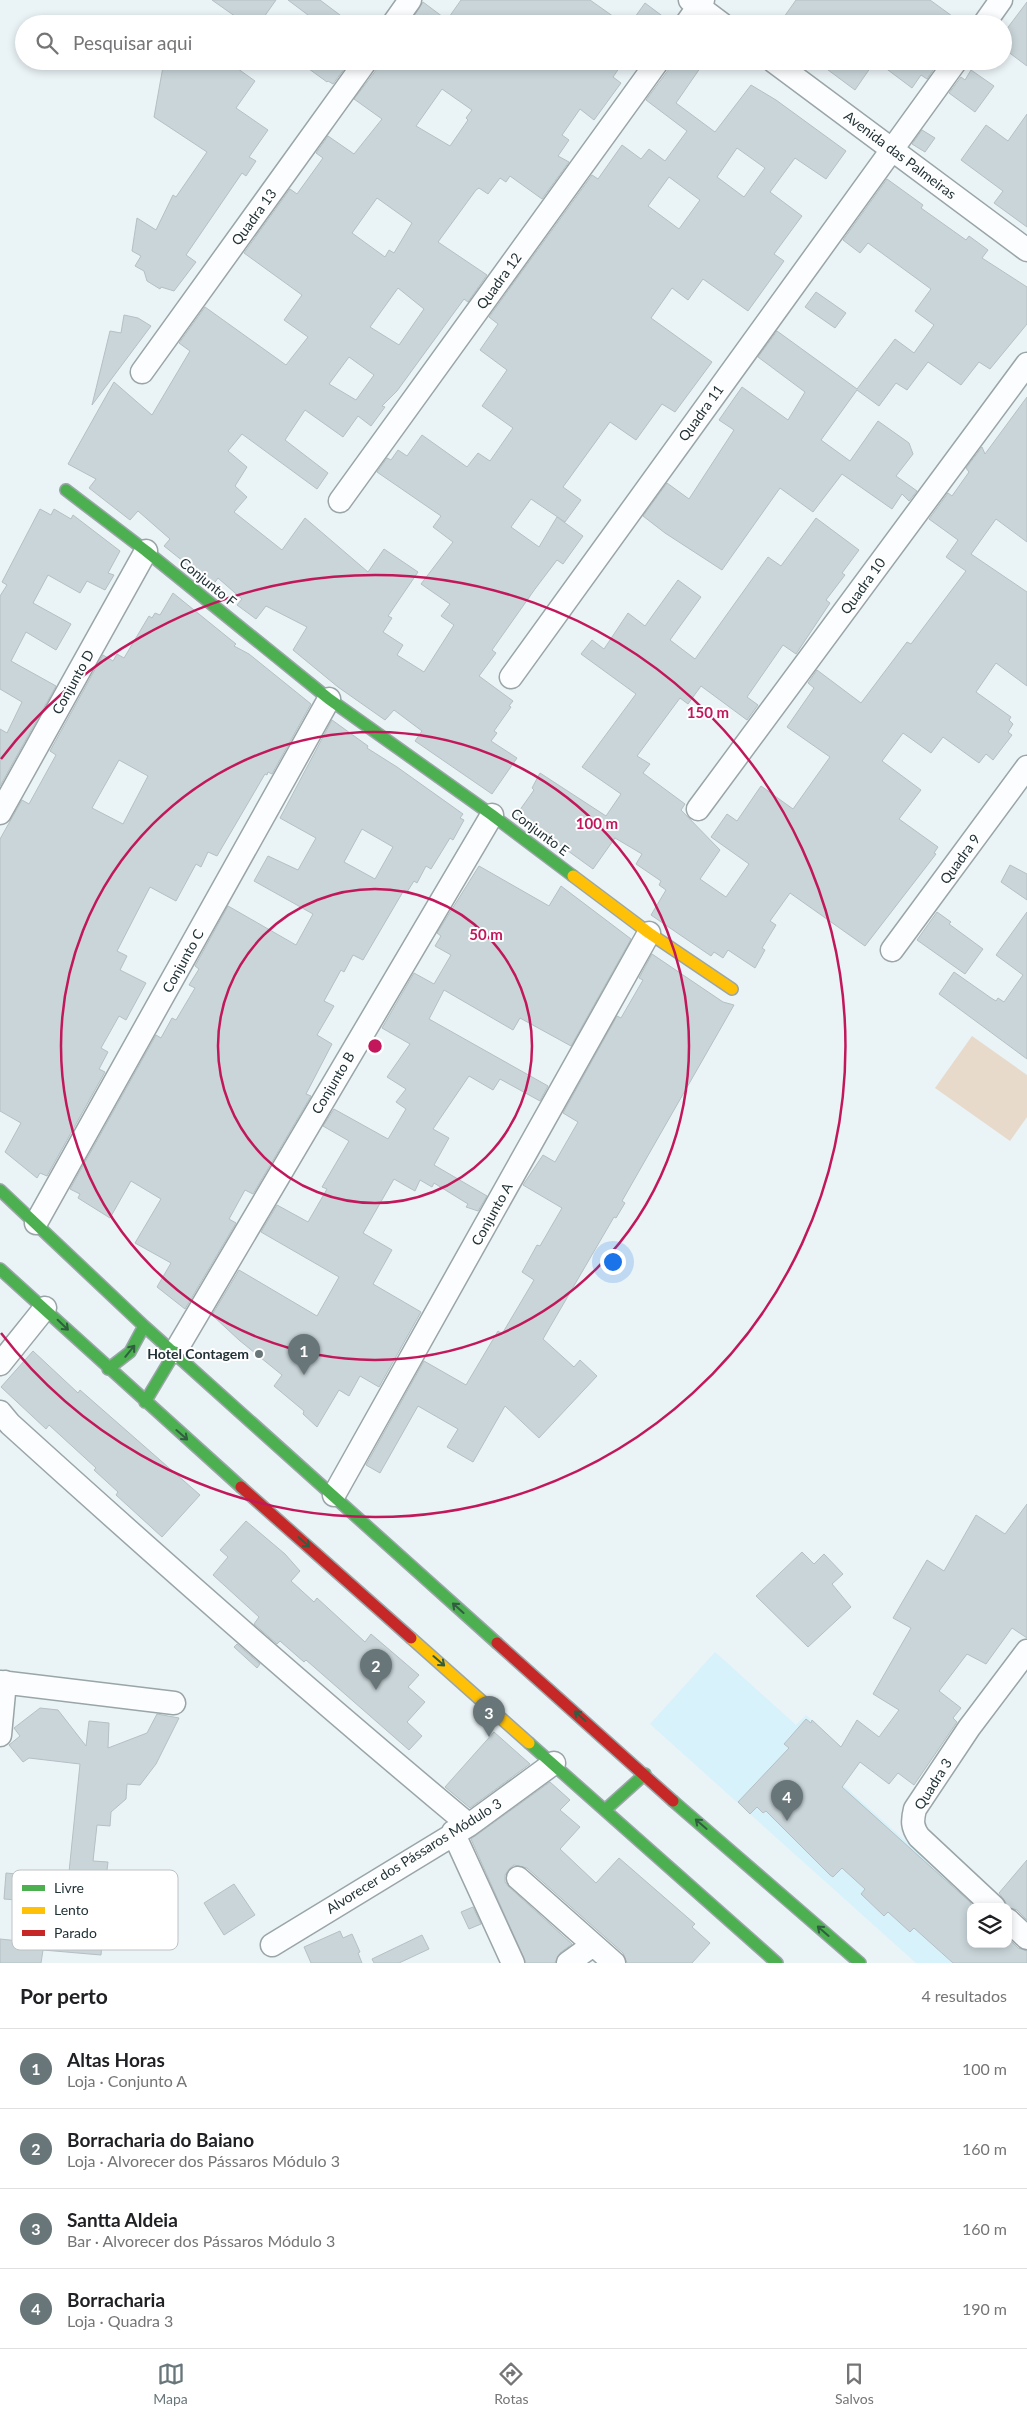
<!DOCTYPE html>
<html lang="pt">
<meta charset="utf-8">
<style>
body{margin:0;font-family:Lato,sans-serif;background:#f6f6f6;color:#202124}
.controls{position:absolute;right:15px;bottom:15px;display:grid;overflow:hidden;border-radius:10px;box-shadow:0 2px 8px #0003}
.controls button{width:45px;height:45px;display:grid;place-items:center;padding:0;border:0;border-bottom:1px solid #e0e0e0;background:#fff;color:#202124;font:25px sans-serif}
.you{position:absolute;left:612px;top:1261px;width:18px;height:18px;margin:-12px;border:4px solid #fff;border-radius:50%;background:#1a73e8;box-shadow:0 0 0 8px #1a73e833}
.badge{display:grid;place-items:center;width:32px;height:32px;border-radius:50%;background:#68767a;color:#fff;font-size:16px;font-weight:700}
.pin{position:absolute;translate:-50% -41px;filter:drop-shadow(0 1px 2px #0008)}
.pin::after{content:'';position:absolute;top:26px;width:18px;height:15px;background:inherit;clip-path:polygon(0 0,100% 0,50% 100%)}
.list{margin:0;padding:0;list-style:none}
h2{display:flex;justify-content:space-between;align-items:center;height:65px;margin:0;padding:0 20px;font-size:21px}
h2 small{font-size:16px;font-weight:400;color:#757577}
.list li{display:grid;grid-template-columns:32px 1fr auto;gap:15px;align-items:center;box-sizing:border-box;height:80px;padding:0 20px;border-top:1px solid #e0e0e0}
.list b{display:block;font-size:19px;white-space:nowrap}
.list p{margin:0;font-size:16px;white-space:nowrap;color:#757577}
.list em{font-size:16px;font-style:normal;color:#757577}
.icon{flex:none;width:28px;height:28px;fill:none;stroke:currentColor;stroke-width:2;stroke-linecap:round;stroke-linejoin:round}
.map{position:relative;flex:none;width:1027px;height:1963px;overflow:hidden}
.search{position:absolute;background:#fff;box-shadow:0 2px 8px #0003;left:15px;right:15px;top:15px;height:55px;display:flex;align-items:center;gap:12px;box-sizing:border-box;padding:0 18px;border-radius:28px;color:#757577;font-size:19px}
.sheet{height:385px;background:#fff}
nav{display:flex;justify-content:space-around;align-items:center;box-sizing:border-box;height:70px;border-top:1px solid #e0e0e0;background:#fff;font-size:14px;color:#757577}
nav a{display:grid;justify-items:center;gap:2px}
nav .on{color:#68767a}
.map>svg:first-child{display:block}
.built{fill:#d7f2fb}
.green{fill:#e7dacb}
.building{fill:#c9d5d9;stroke:#b5c0c4;fill-rule:evenodd}
.lines{fill:none;stroke-linecap:round;stroke-linejoin:round}
.street-casing{stroke:#9aa5a8;stroke-width:25}
.fast-casing{stroke:#9aa5a8;stroke-width:14}
.slow-casing{stroke:#9aa5a8;stroke-width:14}
.jam-casing{stroke:#9aa5a8;stroke-width:14}
.street{stroke:#fcfdfe;stroke-width:22}
.fast{stroke:#4caf50;stroke-width:11}
.slow{stroke:#ffc107;stroke-width:11}
.jam{stroke:#c62828;stroke-width:11}
.oneway{stroke:#315e40}
.ring{fill:none;stroke:#c2185b;stroke-width:2.5}
.poi-dot{fill:#68767a;stroke:#fff;stroke-width:2}
.labels{text-anchor:middle;stroke-width:4;stroke-linejoin:round;paint-order:stroke}
.street-label{font-size:14px;fill:#223338;stroke:#fff}
.poi-label{font-size:14px;font-weight:bold;fill:#223338;stroke:#fff;text-anchor:end}
.key{fill:#fff;stroke:#bdc2c3;stroke-width:1}
.key-label{font-size:14px;fill:#223338}
.centre{fill:#c2185b;stroke:#fff;stroke-width:2.5}
.ring-label{font-size:15px;text-anchor:middle;font-weight:bold;fill:#c2185b;stroke:#fff;stroke-width:4;stroke-linejoin:round;paint-order:stroke}
</style>
<div class="map">
<svg width="1027" height="1963" viewBox="0 0 1027 1963">
<rect width="100%" height="100%" fill="#eaf3f6"/>
<path class="built" d="M715,1652l81,73 10,-10 35,32 -18,20 156,140h-8v37h37v-11l19,16v14h-111l-266,-239z"/>
<path class="green" d="M972,1036l55,39v42l-17,24 -75,-53z"/>
<path class="building" d="M212,0h64l-17,24h-13z
M288,0h32l32,24h-32z
M461,0h129l34,24h-215l14,-22 24,18z
M796,0h134l33,24h-184z
M1027,2v64l-24,-18v-14z
M645,3l28,21h-43z
M164,61h63l28,20 -19,27 32,22 -19,27 7,4 -10,15 -4,-3 -56,82 10,7 -22,29 -13,-4 -1,2 -13,-8 -3,-10 -9,-5 6,-10 -9,-5 5,-33 19,12 17,-35 3,2 31,-45 -53,-35z
M298,61h52l-17,23 -5,-3 -1,1z
M379,61h245l-11,16 8,6 -27,37 -14,-11 -18,26 7,5 -11,16 11,6 -27,37 -32,-23 -4,6 -6,-4 -12,16 -9,-6 -3,2 -38,52 49,33 -19,27 -4,-3 -67,92 -15,15 3,1 -14,19 -13,-10 -15,21 -38,-27 -20,30 43,33 -11,16 -75,-55 -14,17 19,16 -12,19 12,11 -13,15 48,38 23,-32 63,54 16,-23 34,23 -30,44 4,2 -9,14 20,13 -6,10 27,17 30,-47 -13,-9 9,-12 -29,-20 32,-42 -20,-15 8,-11 -64,-44 10,-14 4,2 7,-10 9,6 15,-21 45,32 11,-14 12,8 23,-33 -31,-22 25,-36 -27,-20 18,-26 -9,-7 103,-142 6,4 24,-34 19,14 8,-10 16,12 22,-30 -41,-31 23,-31 2,-8h34l-29,42 39,29 36,-47 25,15 70,51 -20,28 -31,-21 -25,34 32,24 -28,38 10,7 -36,50 -45,-32 -15,21 -16,-12 -21,30 61,44 -37,50 -13,-8 -26,36 -26,-18 -47,65 18,13 -16,22 -34,-23 -20,28 28,20 18,-30 26,19 -20,28 -6,-4 -22,29 -43,61 4,3 -17,23 34,25 -4,5 2,1 -17,24 3,2 -6,8 26,17 -25,36 -77,-53 7,-10 -28,-21 -9,10 -47,-33 -45,-37 14,-23 -41,-21 -10,13 -19,-14 5,-6 -24,-21 -5,7 -49,-39 6,-7 -32,-28 -8,9 -41,-32 7,-9 -28,-15 46,-82 38,33 38,-64 -11,-8 26,-36 81,58 22,-28 -24,-17 18,-25 -58,-42 46,-64 7,5 26,-36 -7,-5 12,-17 26,18 28,-35 -28,-20 23,-30zM442,89l30,21 -6,8 2,2 -18,26 -34,-20zM737,148l28,20 -21,29 -27,-20zM669,177l31,23 -21,29 -31,-23zM377,198l35,25 -18,30 -5,-3 -4,7 -33,-24zM398,288l26,21 -25,36 -29,-18zM349,357l25,18 -18,25 -27,-16z
M816,61h59l-20,29z
M876,61h63l-12,18 -6,-4 -9,13z
M971,70l23,16 -19,26 -26,-19 12,-16 4,3z
M1027,114v113l-33,-24 9,-12 -42,-31 25,-35 22,16z
M922,130l13,8 -10,14 -13,-8z
M887,179l36,26 -2,3 45,32 3,-4 19,14 -6,8 45,29v37l-37,45 -11,-7 -18,23 -33,-23 -21,28 -11,-7 -17,23 -22,-16 -36,50 29,21 28,-40 31,22 4,11 -17,22 21,15 -8,10 -7,-7 -10,15 -50,-35 -29,38 -33,-24 -58,82 -57,-37 -22,-17 24,-33 22,16 45,-69 -15,-10 23,-33 46,33 17,-28 -47,-35 19,-26 80,58 38,-50 19,14 20,-28 -19,-14 16,-22 -63,-46 -8,10 -17,-13z
M816,292l30,21 -11,15 -30,-21z
M124,315l14,3 13,8 -59,79 18,-74 11,2z
M1027,397v145l-31,-23 -25,35 56,38v94l-31,-23 -20,29 35,25 -2,3 4,4 -5,8 4,3 -19,25 -7,-6 -7,9 -36,-26 -12,16 -28,-20 -21,28 39,29 -22,29 39,28 -4,6 2,1 -71,92 -75,-53 -20,28 6,4 -14,23 3,2 -10,18 -27,-18 -5,8 -9,-6 -3,4 -60,-41 15,-25 -7,-5 2,-4 -25,-17 6,-10 -27,-16 -22,31 -76,-55 17,-24 -2,-2 8,-15 66,43 15,-22 -39,-27 54,-73 -55,-40 11,-14 12,9 24,-36 17,13 33,-46 23,17 -31,43 25,19 73,-102 13,9 35,-48 43,32 -17,23 3,2 -19,25 4,3 -34,51 -13,-9 -36,52 11,8 -11,15 -46,-34 -13,18 -8,-6 -43,58 13,8 -7,9 42,31 -4,6 39,40 -20,29 26,18 23,-33 -38,-27 16,-23 10,7 24,-35 32,23 37,-52 -43,-30 27,-39 -6,-5 9,-13 44,33 46,-61 4,2 55,-73 -20,-14 12,-17 -29,-21 19,-26 4,3 17,-24 -3,-4 16,-21 3,7z
M40,509l11,6 3,-6 17,10 2,-4 47,36 -12,22 6,2 -9,15 -18,-9 -7,12 -32,-18 -15,28 38,21 -15,26 -30,-18 -15,29 45,25 -56,100v-57l7,4 15,-31 -22,-13v-93l7,-11 -5,-3z
M173,593l63,51 -2,2 15,8 62,50 -39,70 -4,-2 -1,3 -2,-1 -48,82 -9,-4 -7,15 -5,-3 -20,37 -26,-14 -33,64 10,5 -7,14 26,13 -20,37 -7,-4 -18,32 7,4 -9,17 6,3 -58,104 -7,-3 -3,5 -32,-26 16,-29 -21,-12v-272l22,-39 7,4 27,-49 -6,-4 53,-96 10,6 4,-7 7,4 25,-42 3,2 3,-5 5,2zM119,760l29,16 -25,48 -31,-16z
M332,720l36,26 -1,2 30,19 66,47 -3,4 4,2 -11,20 -3,-2 -19,31 -5,-3 -9,17 -3,-2 -7,11 -3,-2 -41,70 -10,-5 -9,17 -3,-2 -17,31 10,5 -17,29 15,9 -26,50 5,2 -58,98 -8,-4 -16,29 7,4 -51,86 -28,-22 14,-24 -36,-20 26,-44 -30,-18 -21,37 -32,-20 2,-4 -10,-5 86,-154 5,3 11,-20 4,2 19,-32 -6,-3 10,-16 -4,-3 33,-60 68,39 17,-31 -59,-33 14,-25 30,14 18,-32 -36,-20zM362,829l31,18 -18,32 -31,-17z
M1010,865l17,9v26l-26,-18z
M479,866l70,40 12,-20 70,53 -60,107 -51,-28 -7,12 -69,-40 -15,29 119,67 -8,15 -40,-22 -7,11 -24,-14 -36,53 16,9 -15,27 53,31 -9,15 -12,-4 2,-3 -34,-21 -2,4 -12,-7 -5,11 -21,-12 -31,54 29,17 -19,34 48,28 -42,75 -19,-11 -11,20 -10,-6 -22,37 -14,-13 1,-3 -30,-25 8,-11 -43,-35 -27,-25 27,-45 78,46 22,-39 -78,-45 16,-27 31,17 19,-33 -5,-2 27,-46 -26,-15 11,-17 54,30 18,-30 -10,-7 10,-13 -19,-12 23,-33 -28,-16 32,-55 20,11 17,-29 -16,-9 6,-10 -4,-3z
M937,912l14,10 -2,2 34,25 -18,25 -48,-34z
M1027,912v147l-88,-65 15,-22 37,26 5,3 2,-3 6,4 19,-27 -27,-20z
M652,954l71,48 11,3 -112,196 3,2 -9,15 -2,-1 -71,122 31,28 6,-7 17,16 -58,62 -34,-32 -32,56 -26,-15 11,-18 -40,-23 -38,67 -14,-8 58,-104 42,24 32,-54 4,3 32,-54 -12,-8 15,-27 3,1 22,-38 -39,-23 20,-30 12,7 23,-40 -15,-9 54,-97 4,2 22,-38 -4,-2z
M33,1351l45,42 2,-3 120,105 -38,42 -46,-42 2,-3 -24,-22 2,-2 -47,-43 -3,4 -45,-42z
M1027,1504v134l-15,-10 -26,36 -19,-10 -28,37 22,17 -8,10 4,4 -43,63 -16,-12 -9,11 -29,-22 -18,25 129,116v41h37v-6l10,10 9,3v12h-74l-39,-35 -4,4 -22,-20 -4,4 -23,-22 4,-5 -23,-21 -9,9 -3,-2 -64,-64 -3,2 -6,-6 -7,7 -12,-12 51,-54 -5,-4 22,-25 5,4 1,-3 29,27 16,-27 22,17 20,-27 -26,-16 38,-66 -18,-10 34,-58 17,11 32,-56 29,19z
M246,1521l39,33 15,17 -9,10 23,21 3,-4 48,44 6,-8 48,41 -11,12 17,15 -18,20 15,14 -13,14 -103,-90 -2,2 -24,-21 -3,3 -23,-20 5,-7 -46,-42 15,-18 -8,-7z
M802,1552l12,12 10,-10 19,20 -11,10 19,23 -43,40 -52,-51z
M237,1644l23,20 -3,4 -23,-21z
M40,1708l18,2 28,36 3,-25 20,2 -1,25 39,-15 10,-19 22,4 -23,46 -16,21 -13,-1 -1,15 -15,13 -1,14 -13,-1 -4,36 15,1 -7,57h3l-3,36 -58,-5 -2,13h-41v-24l39,4 3,-41 -38,-3 2,-26 20,2v3l42,4 12,-118 -51,-6 -6,4 -14,-17 11,-9 -6,-8z
M494,1732l36,32 -60,44 -25,-21z
M550,1782l20,18 -10,10 20,17 -20,22 36,34 23,-25 76,66 -3,3 18,16 -18,20h-65l-4,-10 -96,-85 -13,-3 -5,4 -4,6v7l4,5 63,57 -12,9 -5,10h-29l-55,-124z
M1027,1860v60l-10,-10 -10,-3 -1,-4 -7,-10z
M234,1884l21,31 -31,20 -20,-32z
M473,1907l8,17 -12,5 -8,-17z
M340,1931l3,7 9,-4 8,18 -2,1 4,10h-51l-7,-16z
M422,1935l7,14 -30,14h-25l-2,-4z"/>
<g class="lines">
<g class="street-casing">
<path id="street" d="M690,0l32,24
M393,24l17,-24
M686,24l17,-24
M984,24l17,-24
M773,61l254,189
M142,372l224,-311
M340,501l318,-440
M511,677l445,-616
M698,809l329,-445
M0,813l146,-262
M892,950l135,-183
M36,1223l293,-524
M175,1352l317,-537
M0,1364l45,-56
M0,1412l10,12c150,136 303,271 459,401
M334,1495l315,-562
M0,1682l174,21
M0,1735l5,-53
M453,1832l60,131
M518,1878l96,85
M994,1907l-75,-70c-7,-10 -7,-16 -4,-28l54,-81 58,-77
M1008,1920l19,18
M272,1945l197,-120 85,-62
M568,1963l25,-18"/>
</g>
<g class="fast-casing">
<path id="fast" d="M66,490l80,61 183,148 163,116 81,61
M0,1190l144,136 353,317
M0,1269l241,218
M108,1369l22,-17 14,-26
M145,1402l30,-50
M529,1743l248,220
M673,1801l187,162
M605,1810l40,-36"/>
</g>
<g class="slow-casing">
<path id="slow" d="M573,876l76,57 83,56
M411,1638l118,105"/>
</g>
<g class="jam-casing">
<path id="jam" d="M241,1487l170,151
M497,1643l176,158"/>
</g>
<use href="#street" class="street"/>
<use href="#fast" class="fast"/>
<use href="#slow" class="slow"/>
<use href="#jam" class="jam"/>
</g>
<defs><path id="oneway-shaft" d="M-6 0H5M1.5-3L5.5 0L1.5 3" fill="none" stroke-width="1.6" stroke-linecap="round" stroke-linejoin="round" transform="scale(1.25)"/></defs>
<g class="oneway">
<use href="#oneway-shaft" transform="translate(63 1325) rotate(44)"/>
<use href="#oneway-shaft" transform="translate(130 1351) rotate(-51)"/>
<use href="#oneway-shaft" transform="translate(182 1435) rotate(41)"/>
<use href="#oneway-shaft" transform="translate(304 1542) rotate(41)"/>
<use href="#oneway-shaft" transform="translate(458 1608) rotate(-138)"/>
<use href="#oneway-shaft" transform="translate(439 1661) rotate(41)"/>
<use href="#oneway-shaft" transform="translate(580 1716) rotate(-138)"/>
<use href="#oneway-shaft" transform="translate(701 1824) rotate(-139)"/>
<use href="#oneway-shaft" transform="translate(823 1931) rotate(-139)"/>
</g>
<g class="ring">
<circle cx="375" cy="1046" r="157"/>
<circle cx="375" cy="1046" r="314"/>
<path d="M1 759A471 471 0 1 1 1 1333"/>
</g>
<circle class="poi-dot" cx="259" cy="1354" r="5"/>
<g class="labels">
<g class="street-label">
<text transform="translate(900 155) rotate(37)" y="5">Avenida das Palmeiras</text>
<text transform="translate(254 217) rotate(-54)" y="5">Quadra 13</text>
<text transform="translate(499 281) rotate(-54)" y="5">Quadra 12</text>
<text transform="translate(701 413) rotate(-54)" y="5">Quadra 11</text>
<text transform="translate(208 582) rotate(39)" y="5">Conjunto F</text>
<text transform="translate(863 586) rotate(-54)" y="5">Quadra 10</text>
<text transform="translate(73 682) rotate(-61)" y="5">Conjunto D</text>
<text transform="translate(540 832) rotate(37)" y="5">Conjunto E</text>
<text transform="translate(960 859) rotate(-54)" y="5">Quadra 9</text>
<text transform="translate(183 961) rotate(-61)" y="5">Conjunto C</text>
<text transform="translate(333 1083) rotate(-59)" y="5">Conjunto B</text>
<text transform="translate(492 1214) rotate(-61)" y="5">Conjunto A</text>
<text transform="translate(933 1784) rotate(-58)" y="5">Quadra 3</text>
<text transform="translate(414 1856) rotate(-32)" y="5">Alvorecer dos Pássaros Módulo 3</text>
</g>
<g class="poi-label">
<text x="249" y="1359">Hotel Contagem</text>
</g>
</g>
<rect x="12" y="1870" width="166" height="80" rx="8" class="key"/>
<rect x="22" y="1885" width="23" height="6" fill="#4caf50"/>
<rect x="22" y="1907" width="23" height="7" fill="#ffc107"/>
<rect x="22" y="1930" width="23" height="6" fill="#c62828"/>
<g class="key-label">
<text x="54" y="1893">Livre</text>
<text x="54" y="1915">Lento</text>
<text x="54" y="1938">Parado</text>
</g>
<circle cx="375" cy="1046" r="8" class="centre"/>
<g class="ring-label">
<text x="708" y="718">150 m</text>
<text x="597" y="829">100 m</text>
<text x="486" y="940">50 m</text>
</g>
</svg>
<div class="controls">
<button><svg class="icon" aria-label="layers" viewBox="0 0 24 24"><path d="M12 4l9 5-9 5-9-5zM3 14l9 5 9-5"/></svg></button>
</div>
<div class="you"></div>
<div class="pin badge" style="left:304px;top:1375px">1</div>
<div class="pin badge" style="left:376px;top:1690px">2</div>
<div class="pin badge" style="left:489px;top:1737px">3</div>
<div class="pin badge" style="left:787px;top:1821px">4</div>
<div class="search"><svg class="icon" aria-label="search" viewBox="0 0 24 24"><circle cx="10" cy="10" r="6"/><path d="M15 15l6 6"/></svg>Pesquisar aqui</div>
</div>
<section class="sheet">
<h2>Por perto<small>4 resultados</small></h2>
<ul class="list">
<li><span class="badge">1</span><div><b>Altas Horas</b><p>Loja · Conjunto A</p></div><em>100 m</em></li>
<li><span class="badge">2</span><div><b>Borracharia do Baiano</b><p>Loja · Alvorecer dos Pássaros Módulo 3</p></div><em>160 m</em></li>
<li><span class="badge">3</span><div><b>Santta Aldeia</b><p>Bar · Alvorecer dos Pássaros Módulo 3</p></div><em>160 m</em></li>
<li><span class="badge">4</span><div><b>Borracharia</b><p>Loja · Quadra 3</p></div><em>190 m</em></li>
</ul>
</section>
<nav>
<a class="on"><svg class="icon" aria-label="map" viewBox="0 0 24 24"><path d="M3 6l6-2 6 2 6-2v14l-6 2-6-2-6 2zM9 4v14M15 6v14"/></svg>Mapa</a>
<a><svg class="icon" aria-label="directions" viewBox="0 0 24 24"><path d="M12 3l9 9-9 9-9-9zM9 14v-3h6M13 9l2 2-2 2"/></svg>Rotas</a>
<a><svg class="icon" aria-label="saved" viewBox="0 0 24 24"><path d="M7 4h10v16l-5-4-5 4z"/></svg>Salvos</a>
</nav>
